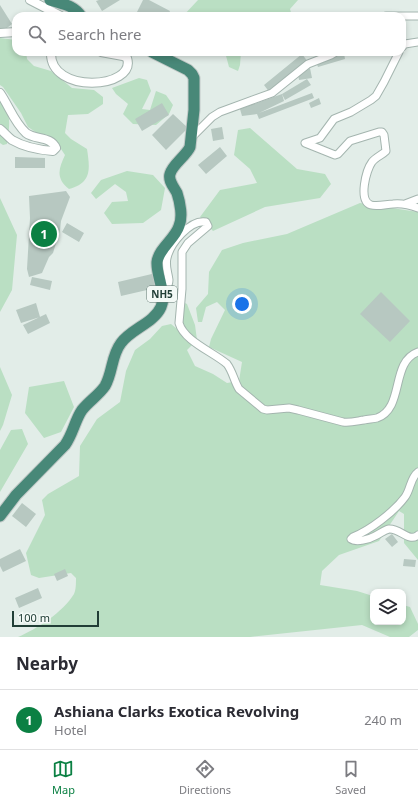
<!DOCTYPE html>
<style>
body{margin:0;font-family:"Noto Sans",sans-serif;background:#f7f7f7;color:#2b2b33}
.controls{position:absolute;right:12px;bottom:12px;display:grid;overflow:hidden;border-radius:8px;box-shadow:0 2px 6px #0003}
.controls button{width:36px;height:36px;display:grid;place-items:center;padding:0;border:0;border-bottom:1px solid #e1e1e2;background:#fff;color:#2b2b33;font:20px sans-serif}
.scale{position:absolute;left:12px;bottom:10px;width:87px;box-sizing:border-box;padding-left:4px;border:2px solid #213e36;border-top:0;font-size:11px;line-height:14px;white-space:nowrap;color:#213e36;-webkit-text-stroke:3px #f3f9f6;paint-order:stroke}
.you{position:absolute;left:242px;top:304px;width:14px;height:14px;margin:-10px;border:3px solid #fff;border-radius:50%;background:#1a73e8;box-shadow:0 0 0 6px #1a73e833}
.badge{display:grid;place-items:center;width:26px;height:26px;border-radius:50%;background:#0b8043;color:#fff;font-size:13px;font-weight:700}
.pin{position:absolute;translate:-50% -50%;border:2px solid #fff;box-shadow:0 1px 4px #0006}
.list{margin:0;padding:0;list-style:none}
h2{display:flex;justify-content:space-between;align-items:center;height:52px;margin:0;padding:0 16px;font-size:17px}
h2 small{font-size:13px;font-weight:400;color:#7c7c81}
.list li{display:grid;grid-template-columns:26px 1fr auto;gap:12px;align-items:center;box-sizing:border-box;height:60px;padding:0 16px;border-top:1px solid #e1e1e2}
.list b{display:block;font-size:15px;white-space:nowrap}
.list p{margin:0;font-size:13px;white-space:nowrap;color:#7c7c81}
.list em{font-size:13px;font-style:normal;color:#7c7c81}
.icon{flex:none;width:22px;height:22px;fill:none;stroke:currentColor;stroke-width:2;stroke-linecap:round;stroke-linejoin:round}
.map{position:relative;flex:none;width:418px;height:637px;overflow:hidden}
.search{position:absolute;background:#fff;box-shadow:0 2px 6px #0003;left:12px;right:12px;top:12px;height:44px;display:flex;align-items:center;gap:10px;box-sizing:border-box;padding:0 14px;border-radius:12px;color:#7c7c81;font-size:15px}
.sheet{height:112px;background:#fff}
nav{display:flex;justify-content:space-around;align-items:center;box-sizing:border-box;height:56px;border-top:1px solid #e1e1e2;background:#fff;font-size:11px;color:#7c7c81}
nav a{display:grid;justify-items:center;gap:2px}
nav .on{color:#0b8043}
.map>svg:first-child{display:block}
.green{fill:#badfc3}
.building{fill:#b7c8c1}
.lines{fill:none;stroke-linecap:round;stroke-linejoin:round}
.minor-casing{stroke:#a4b5af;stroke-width:9}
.tertiary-casing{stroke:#a4b5af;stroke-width:10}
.trunk-casing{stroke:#c1c9c7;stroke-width:13}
.minor{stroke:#fff;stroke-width:7}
.tertiary{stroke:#fff;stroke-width:8}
.trunk{stroke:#488878;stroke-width:11}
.labels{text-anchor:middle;stroke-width:3;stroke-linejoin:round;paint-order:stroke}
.shield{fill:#f3f9f6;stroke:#607670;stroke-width:1}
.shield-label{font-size:10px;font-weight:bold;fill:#213e36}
</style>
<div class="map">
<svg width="418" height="637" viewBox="0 0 418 637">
<rect width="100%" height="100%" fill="#e2ede8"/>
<path class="green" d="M198,0h100l-8,9 2,7h-109z
M0,38l16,2v12h10l1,7 7,7 17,5 21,17 22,2 9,7v7l-15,10 -20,1 -3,18 6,6 16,10c3,20 5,34 -18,40 -14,-11 -10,-21 -4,-34l-6,-9 -16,-9 -15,-10 -7,-14 -18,-26 -3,-2z
M225,52h16l-1,13 -2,6 -9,-4z
M139,78l8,2 4,11 -9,18 8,1 6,-19 10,4 7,10 -4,9 -13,11 -23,-1 -10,-10 5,-10 -12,-10 -4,-6z
M0,101c13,12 9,27 7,43l-4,1 -3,-2z
M250,128l47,41 28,5 6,10 -11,14 -55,9 -52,24 -13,-14 20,-27 37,-7 -7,-14 -16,-14 4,-25z
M127,171l26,4 12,13 -4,22 -18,13 -31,1 -8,-11 8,-11 16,-1 -2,-9 -11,-8 -19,15 -5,-6 10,-13z
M0,198l17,37 -5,55 -12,22z
M360,203l58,9v348l-14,-17v-29l-5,-3 -20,30 -40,14 -17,16 -2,14 37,6 16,5v26h30v-17l7,2 8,17v6l-9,7h-19l-28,-12 -112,12h-232c19,-8 45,-25 56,-43 2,-4 2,-11 2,-16l-5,-5 -32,5 -8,-3 -5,-22 19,-38 -3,-15 6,-6 31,-18 1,-30 17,-27 23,-17 6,-31 9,-21 15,-11 12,-13 9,-2 11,9 1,-31 4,2 8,21 2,15 -10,10 8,16 18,8 14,9 12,-2 3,-19 -33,-15 2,-8 14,-29 -8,-8 -11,5 -4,15h-4l-2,-14 12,-14 1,-22 13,-22 21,-7 44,-9z
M0,367l12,28 -9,30 -3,6z
M64,381l10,26 -13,25 -17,6 -19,-25 4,-26z
M22,429l6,15 -28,48v-42l11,-20z"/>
<path class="building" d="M99,0h21l-18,11 -6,-10z
M143,0h6l21,11 -2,5h-33z
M0,5l12,19 -9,7 -3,-3z
M344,53l1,6 -27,8 -2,-5z
M302,54l6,8 -38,31 -6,-8z
M310,68l2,10 -13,2 -1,-6z
M307,79l4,6 -26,15 -3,-6z
M312,93l2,5 -55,21 -2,-5 -15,2 -2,-7 42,-15 2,7 -25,12z
M319,98l2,6 -10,4 -2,-5z
M162,103l7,12 -27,16 -7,-12z
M173,114l15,14 -22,22 -14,-15z
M222,127l2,12 -11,2 -2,-12z
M220,147l7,9 -21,18 -8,-9z
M15,157l30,1v10h-30z
M66,191l4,6 -9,24 -1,9 -7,23 -4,4 -7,16 -13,4 -2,-8 3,-51 -1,-22z
M67,223l17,10 -5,9 -17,-10z
M156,273l4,14 -39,9 -3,-14z
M32,277l20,4 -2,9 -20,-5z
M381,292l29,29 -20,21 -30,-28z
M36,303l4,14 -19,6 -5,-13z
M46,314l4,9 -22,11 -5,-9z
M22,503l14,11 -10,13 -14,-11z
M392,534l6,8 -6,5 -7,-8z
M20,549l6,12 -23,11 -3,-6v-7z
M404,559l12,1 -1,7 -12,-1z
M65,569l3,7 -11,5 -3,-7z
M38,588l4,10 -23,10 -4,-10z"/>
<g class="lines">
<g class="minor-casing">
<path id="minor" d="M386,16h32
M402,47l3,-3 13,-2
M399,52l-15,30 -8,14 -5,4 -20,12 -17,7 -14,19 -15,5 30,12 3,-1 12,-13 29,-9h3l2,3 2,16c-4,4 -10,6 -14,11 -6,8 -14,39 -1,43 7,2 16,-1 22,-1 9,-1 17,1 25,4
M192,137l20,-20 8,-5 52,-19 36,-29 23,-9 5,-3
M405,204l13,-5
M164,295c2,-5 5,-10 5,-15 -1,-8 -4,-14 -2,-22 3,-14 23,-39 39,-36l2,4 -20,17 -6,9v37l-3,34c5,18 34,29 48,41 6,8 7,17 12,25l24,20 4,1 22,-2 9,2 45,12c7,1 14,-1 21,-2 4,-1 9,-1 13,-2 28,-10 13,-56 41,-66
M418,472c-8,6 -7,17 -13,25 -11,15 -35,33 -52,40l-2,2c5,4 19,0 24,-3 5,-2 9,-6 14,-7 11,-1 20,14 29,6"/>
</g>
<g class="tertiary-casing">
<path id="tertiary" d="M30,0l31,16
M0,33l16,-1
M51,52c-2,43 86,37 76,6l-4,-2 -22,-4
M0,93c9,13 14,29 26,40 9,7 25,3 30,15l-3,3c-13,-1 -29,-4 -41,-11 -4,-3 -8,-8 -12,-11"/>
</g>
<g class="trunk-casing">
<path id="trunk" d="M50,0c12,4 24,5 31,16
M0,516l16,-21 49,-50c8,-11 10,-25 17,-35 7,-9 17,-15 23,-24 8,-14 6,-30 16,-43 10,-14 33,-20 40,-36 6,-14 -5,-31 -4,-45 2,-14 18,-23 22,-36 4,-9 1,-24 -2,-33 -3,-6 -9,-12 -7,-19 2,-9 16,-18 20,-27l4,-37v-32l-2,-4 -4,-4 -36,-18"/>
</g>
<use href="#minor" class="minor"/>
<use href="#tertiary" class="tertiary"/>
<use href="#trunk" class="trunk"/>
</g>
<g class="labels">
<rect class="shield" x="147" y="286" width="30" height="16" rx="3"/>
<g class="shield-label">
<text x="162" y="298">NH5</text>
</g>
</g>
</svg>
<div class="controls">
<button><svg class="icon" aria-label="layers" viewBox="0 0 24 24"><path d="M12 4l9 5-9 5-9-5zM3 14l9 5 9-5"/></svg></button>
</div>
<div class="scale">100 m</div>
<div class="you"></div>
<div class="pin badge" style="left:44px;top:234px">1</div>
<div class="search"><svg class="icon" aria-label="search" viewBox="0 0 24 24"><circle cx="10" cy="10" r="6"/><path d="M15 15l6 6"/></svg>Search here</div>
</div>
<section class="sheet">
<h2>Nearby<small></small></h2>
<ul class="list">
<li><span class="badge">1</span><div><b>Ashiana Clarks Exotica Revolving</b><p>Hotel</p></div><em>240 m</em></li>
</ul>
</section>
<nav>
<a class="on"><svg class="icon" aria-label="map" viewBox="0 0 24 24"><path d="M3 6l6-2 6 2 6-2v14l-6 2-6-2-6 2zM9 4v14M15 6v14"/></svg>Map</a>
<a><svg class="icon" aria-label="directions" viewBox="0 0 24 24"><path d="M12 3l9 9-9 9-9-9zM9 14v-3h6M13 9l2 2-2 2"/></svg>Directions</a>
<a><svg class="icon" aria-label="saved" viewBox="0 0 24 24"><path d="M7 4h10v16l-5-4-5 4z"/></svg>Saved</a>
</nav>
